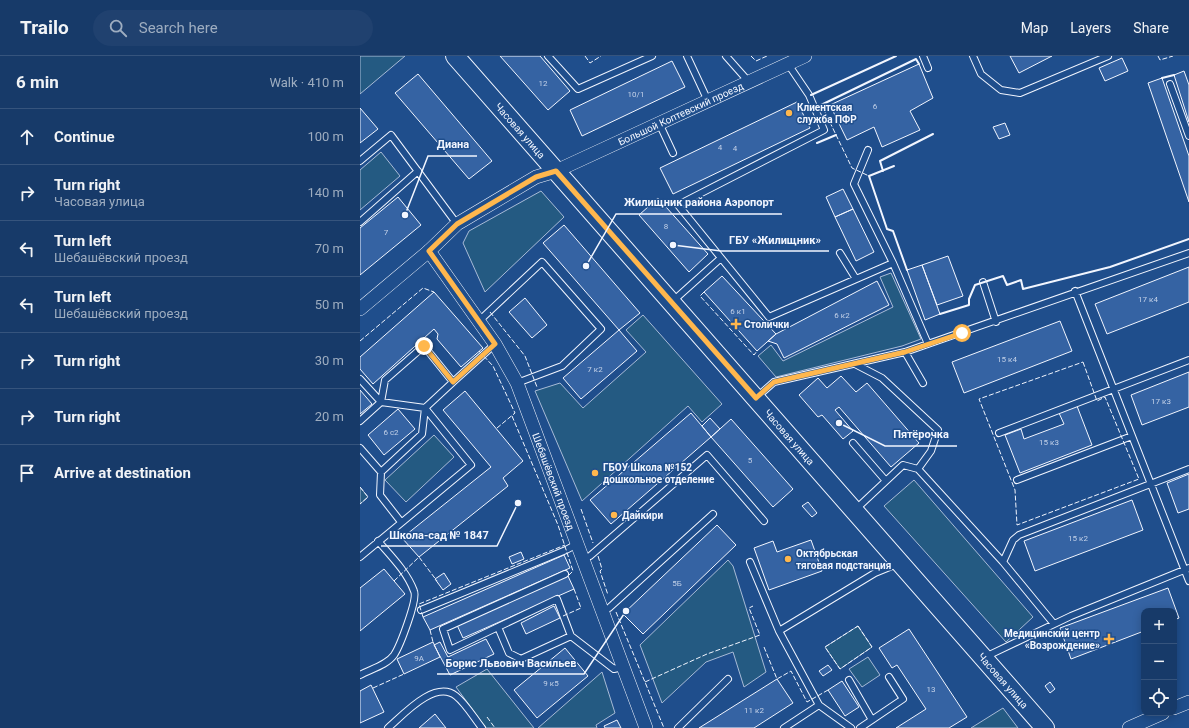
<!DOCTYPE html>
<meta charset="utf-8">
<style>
body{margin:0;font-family:Roboto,sans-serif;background:#20416f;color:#f1f3f6}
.controls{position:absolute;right:12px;bottom:12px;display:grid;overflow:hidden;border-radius:8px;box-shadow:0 2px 10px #0003}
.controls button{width:36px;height:36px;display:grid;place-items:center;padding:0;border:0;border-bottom:1px solid #36547d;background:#173a69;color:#f1f3f6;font:20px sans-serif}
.stop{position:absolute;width:12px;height:12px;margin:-9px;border:3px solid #ffb74d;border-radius:50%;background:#fff}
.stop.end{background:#ffb74d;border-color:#fff;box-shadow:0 1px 4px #0008}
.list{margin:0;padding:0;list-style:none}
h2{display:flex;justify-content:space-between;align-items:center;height:52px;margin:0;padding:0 16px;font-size:17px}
h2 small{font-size:13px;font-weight:400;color:#9eadc0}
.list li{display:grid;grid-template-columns:26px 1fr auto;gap:12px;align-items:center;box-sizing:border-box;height:56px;padding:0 16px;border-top:1px solid #36547d}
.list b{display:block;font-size:15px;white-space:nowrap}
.list p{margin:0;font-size:13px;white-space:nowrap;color:#9eadc0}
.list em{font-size:13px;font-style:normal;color:#9eadc0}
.icon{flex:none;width:22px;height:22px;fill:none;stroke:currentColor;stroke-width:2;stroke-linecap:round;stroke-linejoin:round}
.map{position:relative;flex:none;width:829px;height:672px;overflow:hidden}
header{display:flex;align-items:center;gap:24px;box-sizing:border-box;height:56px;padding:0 20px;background:#173a69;border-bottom:1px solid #36547d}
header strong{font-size:19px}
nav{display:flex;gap:22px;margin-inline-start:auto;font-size:14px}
.search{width:280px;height:36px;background:#20416f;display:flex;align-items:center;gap:10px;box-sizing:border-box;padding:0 14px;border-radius:22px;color:#9eadc0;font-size:15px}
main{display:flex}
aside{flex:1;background:#173a69}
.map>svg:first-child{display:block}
.green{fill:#245a82;stroke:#a8bbd7}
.building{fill:#3563a3;stroke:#f2f6ff}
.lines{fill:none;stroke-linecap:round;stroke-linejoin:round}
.lane-casing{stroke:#f2f6ff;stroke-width:8}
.street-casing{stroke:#f2f6ff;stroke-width:14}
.secondary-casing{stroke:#f2f6ff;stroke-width:20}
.lane{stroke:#1f4e8c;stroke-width:6}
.street{stroke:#1f4e8c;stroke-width:13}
.secondary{stroke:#1f4e8c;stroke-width:18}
.fence{stroke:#f2f6ff;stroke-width:1;stroke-dasharray:5 2;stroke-linecap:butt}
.wall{stroke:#f2f6ff;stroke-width:2}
.route{stroke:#ffb74d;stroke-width:5}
.poi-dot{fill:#ffb74d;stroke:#1f4e8c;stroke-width:1.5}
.labels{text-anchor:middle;stroke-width:3;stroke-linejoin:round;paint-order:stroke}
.number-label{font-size:8px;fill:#c3d1e8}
.poi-label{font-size:10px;font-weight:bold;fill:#f2f6ff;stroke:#1f4e8c;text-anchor:start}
.street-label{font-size:10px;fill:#f2f6ff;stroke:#1f4e8c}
.leader{fill:none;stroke:#f2f6ff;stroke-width:1.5}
.callout-dot{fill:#f2f6ff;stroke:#1f4e8c;stroke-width:1.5}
.callout-label{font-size:11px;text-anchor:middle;font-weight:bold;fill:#f2f6ff;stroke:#1f4e8c;stroke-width:3;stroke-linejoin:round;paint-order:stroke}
</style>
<header>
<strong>Trailo</strong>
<div class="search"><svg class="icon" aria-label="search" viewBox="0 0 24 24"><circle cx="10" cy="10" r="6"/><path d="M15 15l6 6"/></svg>Search here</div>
<nav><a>Map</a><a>Layers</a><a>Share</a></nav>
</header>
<main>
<aside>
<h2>6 min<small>Walk · 410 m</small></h2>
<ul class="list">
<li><svg class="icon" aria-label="ahead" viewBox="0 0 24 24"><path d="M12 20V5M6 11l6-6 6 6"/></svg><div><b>Continue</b></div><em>100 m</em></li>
<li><svg class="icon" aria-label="right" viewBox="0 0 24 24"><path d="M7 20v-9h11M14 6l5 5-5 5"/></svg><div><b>Turn right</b><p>Часовая улица</p></div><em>140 m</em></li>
<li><svg class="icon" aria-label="left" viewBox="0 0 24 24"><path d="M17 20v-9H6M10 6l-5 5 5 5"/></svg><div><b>Turn left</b><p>Шебашёвский проезд</p></div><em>70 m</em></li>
<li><svg class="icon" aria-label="left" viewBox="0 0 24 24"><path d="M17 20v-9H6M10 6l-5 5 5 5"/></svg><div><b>Turn left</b><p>Шебашёвский проезд</p></div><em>50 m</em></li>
<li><svg class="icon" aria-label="right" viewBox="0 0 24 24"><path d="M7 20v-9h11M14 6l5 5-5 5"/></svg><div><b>Turn right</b></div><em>30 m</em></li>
<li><svg class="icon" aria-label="right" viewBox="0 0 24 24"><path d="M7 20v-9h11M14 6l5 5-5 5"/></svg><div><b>Turn right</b></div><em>20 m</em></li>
<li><svg class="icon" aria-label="arrive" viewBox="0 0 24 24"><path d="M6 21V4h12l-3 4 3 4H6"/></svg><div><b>Arrive at destination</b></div></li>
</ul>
</aside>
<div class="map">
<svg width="829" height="672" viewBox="0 0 829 672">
<rect width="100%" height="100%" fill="#1f4e8c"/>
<path class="green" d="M0,0h45l-45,38z
M21,96l19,24 -40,34v-40z
M181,135l23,26 -79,75 -22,-49 6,-12z
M531,217l30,66 -19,7 -126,31 -18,-21 13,-11 12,16 110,-54 -13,-30z
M283,259l79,89 -20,18 -14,-16 -106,95 -47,-110 25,-8 23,25 63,-56 -20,-22z
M74,379l20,22 -48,45 -21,-22z
M554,424l119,137 -27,25 -122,-136z
M0,431l8,10 -8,7z
M368,504l5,6 33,106 -22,15 -11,-35 -27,10 -44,41 -22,-58z
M498,570l14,21 -32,22 -15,-22z
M508,601l12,18 -18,12 -13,-18z
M127,613l47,59h-48l-30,-41z
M242,616l13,41 -19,12 1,3h-59z
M643,652l15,20h-47z"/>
<path class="building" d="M140,0h40l30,35 -22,19z
M650,0h42l-33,17z
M762,2l6,13 -23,10 -6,-13z
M312,5l13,26 -103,49 -12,-26z
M559,8l14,34 -23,13 10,19 -38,17 -8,-20 -27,13 -17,-35z
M824,15l5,14v37l-15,-47z
M58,18l74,87 -23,18 -74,-86z
M802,22l27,78v46l-41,-119z
M437,46l13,26 -137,66 -13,-26z
M0,52l18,21 -18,14z
M645,67l5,12 -11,4 -6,-12z
M483,133l10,20 -18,8 -9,-20z
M38,141l23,28 -61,50v-47z
M298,142l50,56 -19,18 -50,-57z
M493,153l21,43 -18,9 -21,-44z
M204,169l76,88 -21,17 -76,-87z
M588,200l15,40 -26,9 -15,-40z
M562,209l18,49 -15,6 -18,-50z
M829,211v35l-82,32 -12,-30z
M362,220l54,58 -19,17 -53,-59z
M517,225l12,24 -105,53 -7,-14 -9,-3 8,-7z
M74,236l49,56 -22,19 -24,-28 1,-5 -4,-5 -61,55 -13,-15v-12z
M165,242l22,27 -15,13 -23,-26z
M700,265l12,30 -108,42 -12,-31z
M259,274l18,21 -56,48 -18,-21z
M829,316v35l-47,18 -11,-30z
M481,320l15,16 11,-9 52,60 -28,24 -52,-60 -4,3 18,21 -10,8 -21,-24 -4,2 -19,-22 19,-17 9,10z
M0,334l12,14 -12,10z
M105,335l58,70 -20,17 5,8 -89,71 -17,-19 89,-71 -48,-57z
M717,350l15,39 -72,28 -15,-38 16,-6 3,10 40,-15 -5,-11z
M38,353l17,20 -31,26 -16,-20z
M331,357l20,24 -100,87 -21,-24z
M350,362l10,11 -9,8 -9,-11z
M371,363l62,70 -20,18 -62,-70z
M829,418v35l-11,4 -11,-30z
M772,444l11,30 -108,41 -11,-30z
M448,446l9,11 -5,4 -10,-11z
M357,469l19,20 -93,89 -20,-20z
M451,484l11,31 -53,19 -15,-42 19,-7 4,11z
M161,496l3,7 -12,5 -3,-7z
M204,499l6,13 -140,62 -7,-13z
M24,513l21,25 -45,37v-43z
M84,517l7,11 -8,6 -8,-11z
M208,520l6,13 -111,49 -6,-13z
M808,532l11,30 -5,2v-9h-30v20l-73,28 -11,-31z
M194,550l6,12 -34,16 -5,-11z
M549,573l58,88 -18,11h-53l30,-19 -29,-44 -5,3 -13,-20z
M126,583l8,15 -44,21 -16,-30 6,-3 8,15z
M73,586l7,15 -36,17 -7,-15z
M205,592l23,28 -51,42 -23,-28z
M468,609l4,5 -9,6 -4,-5z
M417,623l16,24 -39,25h-55z
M482,625l17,26 -14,9 -17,-26z
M690,626l5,7 -5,4 -5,-7z
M11,629l13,27 -24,11v-32z
M75,658l11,14h-27z
M257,664l4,8h-16l-1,-2z"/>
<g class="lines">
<g class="lane-casing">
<path id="lane" d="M188,0l30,33 74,-33
M327,0l21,45
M366,0l23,26
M563,0l5,12
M613,0l8,18 20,16 19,3 88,-37
M428,8l21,31 15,35 -146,75 91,112 124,-54
M810,28l19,52
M299,67l14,30
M508,94l-14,34 39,79 35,81
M0,105l31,-26 66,89
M0,166l58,-51
M480,197l16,26
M623,226l13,40
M715,235l114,290
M313,245l48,-43
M119,265l63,-59 59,67 -39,37 -45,17
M545,296l18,31
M495,308l27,14 56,52 -7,21 -13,18 -15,-4 -48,45
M0,323l21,23 4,-22 39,-34 29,36 42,-38
M397,341l17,-15 131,-30 284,-99
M0,365l21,-19 44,6 28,-26
M639,377l190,-73
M493,387l33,38
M0,392l21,24 -1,23 21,27
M558,413l85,93 51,62
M21,416l41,-38 3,-26
M657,424l115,-44
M0,501l111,-92 -46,-57
M222,503l8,-3 117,-101 57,66
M390,506l29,69 40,74 32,23
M643,506l10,-22 6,-5 170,-66
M61,554l145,-60 11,-6
M241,555l8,-3 104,-94
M138,571l-48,23 -7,-21 122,-55
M419,575l96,-58 22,-9
M211,580l-14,-37 -59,28 11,26 12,6 50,-23 43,33 8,-2
M625,601l86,-41 118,-48
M0,619c11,-6 27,-10 34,-20 6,-9 24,-56 20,-64 -7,-19 -23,-35 -36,-50
M489,624l23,40
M28,672c15,-13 47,-49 68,-32 10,8 18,22 26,32
M318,672l50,-49
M424,672l35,-23
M500,672l43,-29 -14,-22"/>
</g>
<g class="street-casing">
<g id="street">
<path id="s1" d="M69,195l66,93 22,39 129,345"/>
<path id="s2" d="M0,253l69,-58 28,-27 79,-47 20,-6 249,-115"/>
<path d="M814,652l15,-6"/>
<path d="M769,672l34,-15"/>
</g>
</g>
<g class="secondary-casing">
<g id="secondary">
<path id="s3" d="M95,0l590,672"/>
</g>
</g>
<use href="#lane" class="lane"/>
<use href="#street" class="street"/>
<use href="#secondary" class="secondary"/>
<path class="fence" d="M225,0l5,7 11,-7
M391,0l5,5 11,-5
M798,0l2,4 13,-4
M471,51l-7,3 28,58 17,8
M344,236l-4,4 54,59 3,-4
M130,256l35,44 12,31
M0,285l63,-53 11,4
M119,295l14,15 22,47 -18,15
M723,306l14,39 8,-4 34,82 -122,46 -2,-35 -36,-91z
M152,360l46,109 15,46 -5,5
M0,431l8,10 -8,7
M221,453l12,34
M238,500l4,13 -2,2 8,24
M34,525l25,-24 18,24
M256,556l48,116
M203,560l18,-8 -7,-19
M63,561l-4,-13 146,-59
M498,570l14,21 -32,22 -15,-22z
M70,574l3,12
M404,591l13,32 14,-8 16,31 21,-12
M285,626l62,-28 53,-19 -11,-27 4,-2
M13,632l31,-14
M127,661l8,11"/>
<path class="wall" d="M802,22l12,-3
M451,39l85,-39
M464,54l-3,-5 95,-46 3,5
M457,87l19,-8
M534,110l-25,10 18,53 6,2 14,39
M523,115l-3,-10 53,-27
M580,258l29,-9v-6l6,-14 28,-9 4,9 14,-5 2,9 87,-22 79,-28"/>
</g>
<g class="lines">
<path class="route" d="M64,290l29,36 42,-38 -66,-93 28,-27 79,-47 20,-6 200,227 18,-16 131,-30 57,-19"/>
</g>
<g class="poi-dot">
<circle cx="429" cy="57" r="4"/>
<path d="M374 262h4v4h4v4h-4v4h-4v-4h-4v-4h4z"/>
<circle cx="235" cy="417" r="4"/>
<circle cx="254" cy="459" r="4"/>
<circle cx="428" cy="503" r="4"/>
<path d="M747 577h4v4h4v4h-4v4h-4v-4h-4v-4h4z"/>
</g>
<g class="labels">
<g class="number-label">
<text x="183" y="30">12</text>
<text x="276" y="41">10/1</text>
<text x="515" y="53">6</text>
<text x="360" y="94">4</text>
<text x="375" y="95">4</text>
<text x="306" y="173">8</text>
<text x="26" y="179">7</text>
<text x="788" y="246">17 к4</text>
<text x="378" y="258">6 к1</text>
<text x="482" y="262">6 к2</text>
<text x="647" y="306">15 к4</text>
<text x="235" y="316">7 к2</text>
<text x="801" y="348">17 к3</text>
<text x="31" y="379">6 с2</text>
<text x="689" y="389">15 к3</text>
<text x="390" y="407">5</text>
<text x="718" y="485">15 к2</text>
<text x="317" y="530">5Б</text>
<text x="59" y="605">9А</text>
<text x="191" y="630">9 к5</text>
<text x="571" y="636">13</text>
<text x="394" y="657">11 к2</text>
</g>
<g class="poi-label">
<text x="437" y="55">Клиентская<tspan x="437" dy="12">служба ПФР</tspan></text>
<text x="384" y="272">Столички</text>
<text x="243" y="415">ГБОУ Школа №152<tspan x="243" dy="12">дошкольное отделение</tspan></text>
<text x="262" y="463">Дайкири</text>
<text x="436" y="501">Октябрьская<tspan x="436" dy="12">тяговая подстанция</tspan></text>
<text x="740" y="581" text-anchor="end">Медицинский центр<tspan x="740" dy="12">«Возрождение»</tspan></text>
</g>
<g class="street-label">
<text dy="4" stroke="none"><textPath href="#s2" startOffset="379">Большой Коптевский проезд</textPath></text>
<text dy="4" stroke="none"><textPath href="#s3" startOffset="99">Часовая улица</textPath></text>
<text dy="4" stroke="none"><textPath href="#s3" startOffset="507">Часовая улица</textPath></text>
<text dy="4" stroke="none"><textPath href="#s1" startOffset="264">Шебашёвский проезд</textPath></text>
<text dy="4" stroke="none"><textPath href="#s3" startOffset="831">Часовая улица</textPath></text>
</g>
</g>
<path class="leader" d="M45 159L68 100H117M226 210L256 158H422M313 189L361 195H469M479 367L525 390H597M158 447L137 490H21M266 555L224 618H77"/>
<g class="callout-dot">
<circle cx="45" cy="159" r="4"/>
<circle cx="226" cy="210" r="4"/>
<circle cx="313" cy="189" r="4"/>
<circle cx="479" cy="367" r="4"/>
<circle cx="158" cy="447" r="4"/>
<circle cx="266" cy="555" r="4"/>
</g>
<g class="callout-label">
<text x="93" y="92">Диана</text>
<text x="339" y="150">Жилищник района Аэропорт</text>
<text x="415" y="188">ГБУ «Жилищник»</text>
<text x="561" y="382">Пятёрочка</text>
<text x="79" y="483">Школа-сад № 1847</text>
<text x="151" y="611">Борис Львович Васильев</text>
</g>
</svg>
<div class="controls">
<button>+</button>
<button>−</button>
<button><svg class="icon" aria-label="locate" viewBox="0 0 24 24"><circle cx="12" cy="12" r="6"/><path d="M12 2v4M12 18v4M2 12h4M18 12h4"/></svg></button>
</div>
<div class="stop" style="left:602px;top:277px"></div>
<div class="stop end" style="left:64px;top:290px"></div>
</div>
</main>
